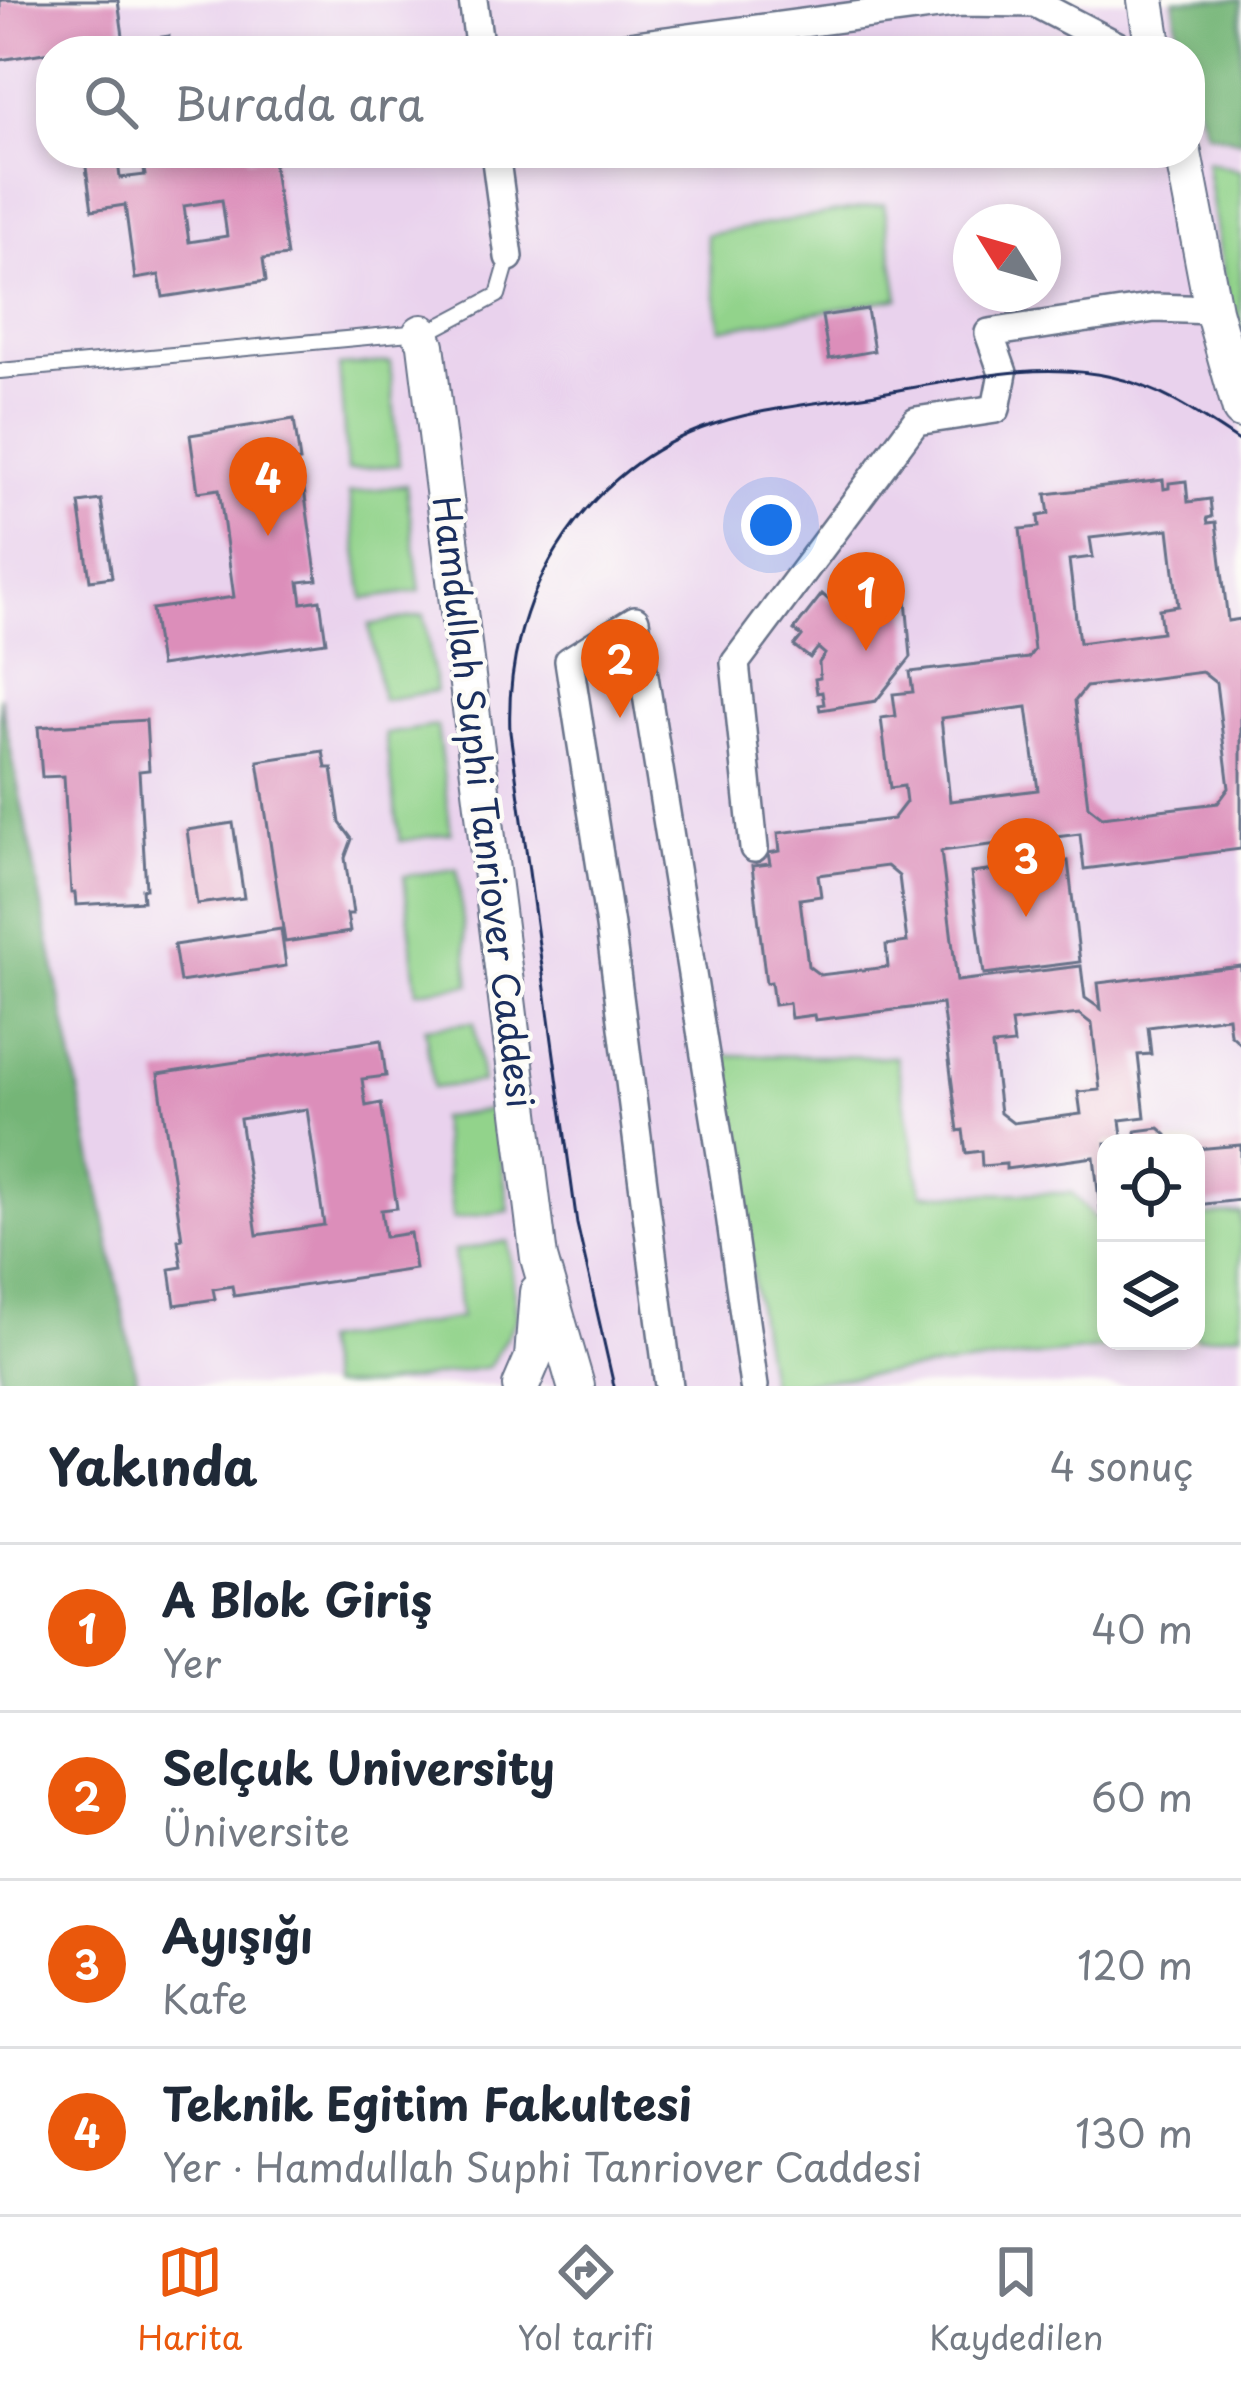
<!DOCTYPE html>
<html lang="tr">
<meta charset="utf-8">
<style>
body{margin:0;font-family:"Playpen Sans",sans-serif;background:#f2f2f3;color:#1f2937}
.controls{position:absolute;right:36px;bottom:36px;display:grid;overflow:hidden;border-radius:24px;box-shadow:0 6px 18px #0003}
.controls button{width:108px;height:108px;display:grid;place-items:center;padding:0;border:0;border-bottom:3px solid #e0e1e3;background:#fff;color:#1f2937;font:60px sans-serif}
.compass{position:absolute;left:953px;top:204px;width:108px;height:108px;border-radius:50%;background:#fff;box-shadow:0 6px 18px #0003;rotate:307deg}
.you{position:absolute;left:771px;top:525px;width:42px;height:42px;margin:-30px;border:9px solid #fff;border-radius:50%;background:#1a73e8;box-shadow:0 0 0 18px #1a73e833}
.badge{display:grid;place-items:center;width:78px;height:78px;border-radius:50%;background:#ea580c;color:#fff;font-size:39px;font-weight:700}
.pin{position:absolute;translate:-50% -99px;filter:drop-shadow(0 3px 6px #0008)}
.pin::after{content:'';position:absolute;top:63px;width:42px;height:36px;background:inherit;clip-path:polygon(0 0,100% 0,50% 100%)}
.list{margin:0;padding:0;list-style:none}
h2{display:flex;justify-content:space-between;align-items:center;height:156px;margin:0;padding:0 48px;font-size:51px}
h2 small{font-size:39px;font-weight:400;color:#747a83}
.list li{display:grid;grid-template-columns:78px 1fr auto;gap:36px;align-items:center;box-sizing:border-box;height:168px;padding:0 48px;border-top:3px solid #e0e1e3}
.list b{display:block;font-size:45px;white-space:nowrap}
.list p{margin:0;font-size:39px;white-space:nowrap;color:#747a83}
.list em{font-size:39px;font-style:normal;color:#747a83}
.icon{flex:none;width:66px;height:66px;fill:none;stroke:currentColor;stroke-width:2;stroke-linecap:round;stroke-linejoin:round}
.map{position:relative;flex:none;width:1241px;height:1386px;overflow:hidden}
.search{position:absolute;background:#fff;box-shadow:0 6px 18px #0003;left:36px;right:36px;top:36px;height:132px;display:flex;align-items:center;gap:30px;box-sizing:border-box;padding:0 42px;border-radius:48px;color:#747a83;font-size:45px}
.sheet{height:828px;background:#fff}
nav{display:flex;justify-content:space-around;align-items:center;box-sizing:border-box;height:168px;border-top:3px solid #e0e1e3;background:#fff;font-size:33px;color:#747a83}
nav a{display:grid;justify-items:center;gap:6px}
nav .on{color:#ea580c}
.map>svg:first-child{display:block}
.built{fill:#e9d2ed;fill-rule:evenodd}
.green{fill:#92d38b;stroke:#568174;stroke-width:3}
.forest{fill:#75b577;stroke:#48726a;stroke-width:3}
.building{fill:#dc8eba;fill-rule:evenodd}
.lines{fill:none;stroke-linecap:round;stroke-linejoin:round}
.lane-casing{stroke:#687289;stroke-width:18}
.street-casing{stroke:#687289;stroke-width:32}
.secondary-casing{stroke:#687289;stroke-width:40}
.lane{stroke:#fff;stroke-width:14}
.street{stroke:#fff;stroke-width:27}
.secondary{stroke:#fff;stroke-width:36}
.tram{stroke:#1b2f5e;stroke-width:3}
.labels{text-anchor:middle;stroke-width:9;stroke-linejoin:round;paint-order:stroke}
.street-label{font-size:36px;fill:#1b2f5e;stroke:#fdfcf7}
</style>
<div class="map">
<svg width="1241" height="1386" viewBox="0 0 1241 1386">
<rect width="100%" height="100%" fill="#fdfcf7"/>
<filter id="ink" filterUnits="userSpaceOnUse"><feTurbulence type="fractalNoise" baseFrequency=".00833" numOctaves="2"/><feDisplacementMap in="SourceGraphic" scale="24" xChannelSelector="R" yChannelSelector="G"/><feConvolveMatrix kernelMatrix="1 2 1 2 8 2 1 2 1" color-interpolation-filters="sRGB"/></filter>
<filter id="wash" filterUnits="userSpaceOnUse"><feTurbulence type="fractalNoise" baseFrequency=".004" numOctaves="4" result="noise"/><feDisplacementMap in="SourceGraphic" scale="48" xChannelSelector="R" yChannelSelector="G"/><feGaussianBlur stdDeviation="2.7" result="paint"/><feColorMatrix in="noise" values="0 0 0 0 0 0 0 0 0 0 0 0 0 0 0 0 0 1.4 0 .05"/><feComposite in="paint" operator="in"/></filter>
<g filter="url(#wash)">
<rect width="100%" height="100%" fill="#f6edda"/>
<path class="built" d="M0,0h1241v1386h-1241zM51,51h1139v102h-1139zM971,222h72v72h-72zM1106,1143h90v198h-90z"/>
<path class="green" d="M1206,161l35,10v188l-11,-43z
M884,204l15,94 -178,31 -15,-94z
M390,362l9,103 -52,5 -8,-104z
M406,485l14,106 -56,8 -15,-106z
M424,615l12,76 -54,9 -13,-75z
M437,726l14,107 -51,8 -15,-107z
M457,869l13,115 -53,7 -13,-115z
M474,1022l8,60 -49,6 -8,-60z
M717,1055l179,2 26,137 150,-1 29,33h5v115h65l-401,45z
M494,1109l15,102 -56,8 -14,-101z
M1241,1213v120l-45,5v-121z
M508,1241l9,77 -28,49 -116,19h-44l-8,-45 139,-23 -6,-67z"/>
<path class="forest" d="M1174,0h67v141l-35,-9 -16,-46v-35h-11z
M0,696l138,690h-138z"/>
<g id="blocks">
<path class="building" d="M0,0h118l6,43 45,-7 2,15 -102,-2 -69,11z
M84,153h33l3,25 25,-3 -4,-22h106l1,6 24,-4 15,101 -24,3 3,22 -103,16 -4,-22 -24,4 -10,-74 -33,5zM222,200l5,36 -38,6 -5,-36z
M867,309l7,42 -45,8 -7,-43z
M294,419l6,42 -18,3 3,20 18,-2 14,98 -18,2 3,21 18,-3 6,42 -166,24 -8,-57 82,-12 -15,-108 -21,3 -8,-57z
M1163,480l1,9 5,-1v-5l17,-2 2,21 22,-3 2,18 -5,1 1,5 8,-1 12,99 13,-2v230l-157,20 -4,-35 -139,17 16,130 124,-15 4,32 16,11 -3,-26 143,-17v78l-11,-10 -2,-17 -80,10 3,27 -13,1 7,62 -25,3 3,23h-17v73l-5,1 -7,-60 -88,12v-5l-24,2 -1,-15 -15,2 -3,-23 -5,1 -16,-127 -127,16 -1,-5 -23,3 -2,-15 -15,2 -3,-23 -5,1 -14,-117 18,-2 -2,-11 12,-2 -2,-18 115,-14 13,-17 -2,-16 -14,2 -9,-70 15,-2 -3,-22 20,-2 -3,-20 118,-14 6,-8 -14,-121 19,-2 -1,-11 11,-2 -3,-20zM1169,529l9,77 -19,3 3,23 -83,11 -10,-83 24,-3 -3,-19zM1202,672l14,11 13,105 -11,15 -116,14 -14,-11 -13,-105 11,-14zM1027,707l11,83 -88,11 -9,-83zM887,866l12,10 8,66 -21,3 2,22 -68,8 -12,-9 -8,-67 21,-3 -3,-21zM1079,1014l13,10 8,66 -22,2 3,22 -68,9 -13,-10 -8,-67 22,-2 -3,-22z
M101,500l11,77 -22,3 -11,-77z
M838,591l16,12 -8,10 7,6 7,-9 15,-2v-5l14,-1v5l13,-1 -1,-6h5l5,57 -35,44 -56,9 -1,-5 5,-1 -2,-12 -5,1 -2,-14 5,-1 -1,-15 6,-9 -7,-6 -8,10 -16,-12 8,-10 -8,-6 28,-36 8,7z
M146,720l3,50 -10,1 7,118h-4l1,12 -67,4 -1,-12h-4l-7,-117 -22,1 -4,-50z
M323,751l3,17h6l8,55 12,16 -7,19 8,56h-6l3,18 -65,10 -27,-181z
M233,823l11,75 -47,6 -10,-74z
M1068,861l12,101 -96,12 -13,-101z
M281,929l5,37 -106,16 -6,-37z
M381,1040l5,36 -24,3 4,27 15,-3 16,105 -16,2 4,27 25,-4 5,36 -181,27 -2,-10 -19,3 2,10 -40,6 -5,-36 12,-2 -4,-27 4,-1 -24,-165zM307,1109l17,116 -67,10 -17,-116z
M1159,1128l8,7v8h-30l-1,-12z
M1241,1145v55l-45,5v-56z"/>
</g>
</g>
<g filter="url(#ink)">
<use href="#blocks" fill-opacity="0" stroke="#687289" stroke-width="3"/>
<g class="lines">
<g class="lane-casing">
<path id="lane" d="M410 334a12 12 0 1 1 24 0a12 12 0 1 1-24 0Z
M434,329l64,-34 11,-38
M0,371l410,-38"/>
</g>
<g class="street-casing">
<path id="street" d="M473,0l7,51
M591,51l370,-49 74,1 92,48
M495,153l14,104
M754,848l-19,-185 181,-242 80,-12 7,-36 -14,-40 166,-25 58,2
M669,1386l-59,-460 -41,-265 66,-41 90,559 29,207"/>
</g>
<g class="secondary-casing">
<path id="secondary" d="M1146,0l8,51
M1183,153l30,157 28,100
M426,345l113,913 37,128
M521,1386l12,-28 5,-66"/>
</g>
<use href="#lane" class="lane"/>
<use href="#street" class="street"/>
<use href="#secondary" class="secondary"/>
<path class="tram" d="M614,1386l-37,-162 -67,-492c-6,-130 67,-255 190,-303 58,-22 126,-26 187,-37 75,-12 150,-32 225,-15 48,10 89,39 129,65"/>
</g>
</g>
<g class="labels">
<g class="street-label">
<text transform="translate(483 802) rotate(83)" y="13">Hamdullah Suphi Tanriover Caddesi</text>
</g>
</g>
</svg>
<div class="controls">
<button><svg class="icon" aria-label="locate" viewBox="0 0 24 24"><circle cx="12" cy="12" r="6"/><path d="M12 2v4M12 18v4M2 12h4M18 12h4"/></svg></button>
<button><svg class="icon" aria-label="layers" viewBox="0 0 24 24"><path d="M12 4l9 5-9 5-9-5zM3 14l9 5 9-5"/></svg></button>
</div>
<svg class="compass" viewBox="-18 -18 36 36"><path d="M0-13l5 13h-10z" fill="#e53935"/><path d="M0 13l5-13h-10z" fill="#747a83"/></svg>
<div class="you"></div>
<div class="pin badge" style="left:866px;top:651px">1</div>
<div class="pin badge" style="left:620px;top:718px">2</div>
<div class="pin badge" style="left:1026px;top:917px">3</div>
<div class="pin badge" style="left:268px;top:536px">4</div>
<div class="search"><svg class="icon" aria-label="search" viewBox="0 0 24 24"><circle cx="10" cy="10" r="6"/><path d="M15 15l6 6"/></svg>Burada ara</div>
</div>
<section class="sheet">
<h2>Yakında<small>4 sonuç</small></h2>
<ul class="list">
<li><span class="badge">1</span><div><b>A Blok Giriş</b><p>Yer</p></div><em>40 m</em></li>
<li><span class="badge">2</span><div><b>Selçuk University</b><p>Üniversite</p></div><em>60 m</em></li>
<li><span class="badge">3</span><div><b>Ayışığı</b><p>Kafe</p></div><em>120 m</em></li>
<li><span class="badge">4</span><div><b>Teknik Egitim Fakultesi</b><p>Yer · Hamdullah Suphi Tanriover Caddesi</p></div><em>130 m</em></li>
</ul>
</section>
<nav>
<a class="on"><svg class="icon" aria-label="map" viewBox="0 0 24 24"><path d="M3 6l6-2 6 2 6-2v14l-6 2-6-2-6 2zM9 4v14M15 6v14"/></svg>Harita</a>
<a><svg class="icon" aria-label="directions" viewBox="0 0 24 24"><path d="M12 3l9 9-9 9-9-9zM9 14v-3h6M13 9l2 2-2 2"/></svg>Yol tarifi</a>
<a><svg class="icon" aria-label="saved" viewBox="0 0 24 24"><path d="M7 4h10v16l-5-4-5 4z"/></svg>Kaydedilen</a>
</nav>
